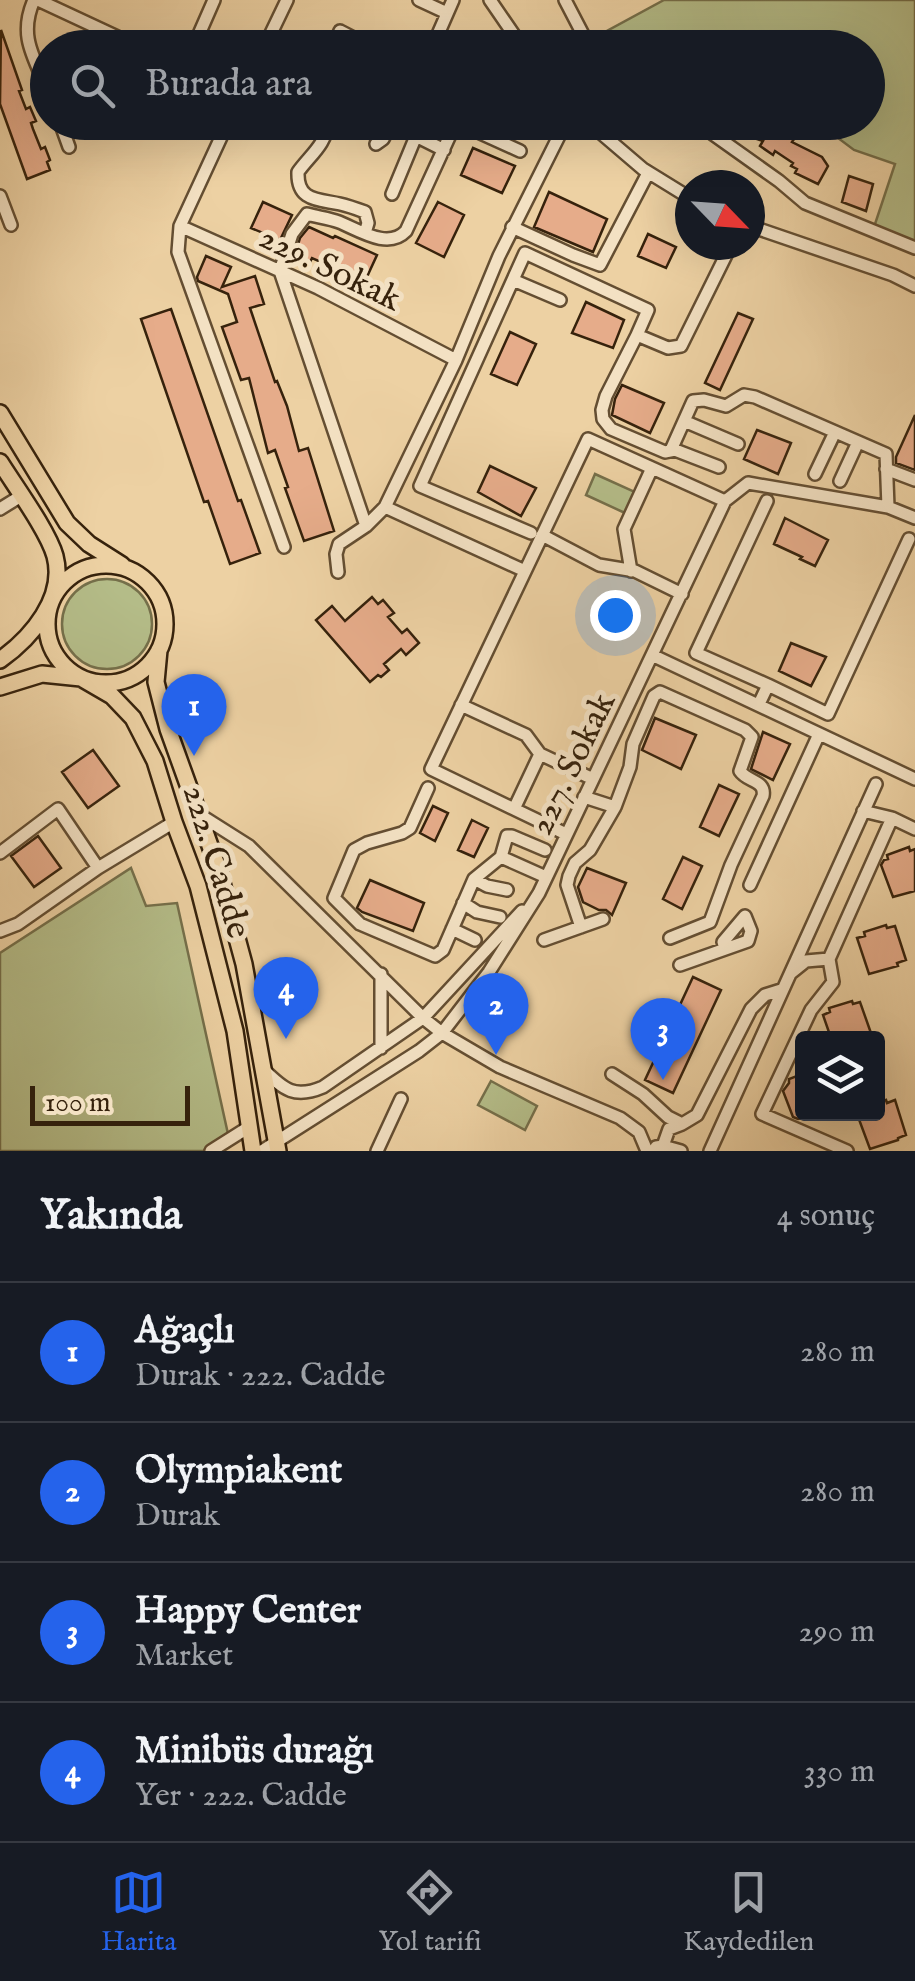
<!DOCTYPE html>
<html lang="tr">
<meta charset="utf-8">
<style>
body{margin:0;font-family:"IM FELL English",serif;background:#242831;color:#f1f3f6}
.controls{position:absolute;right:30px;bottom:30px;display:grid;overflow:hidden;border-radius:10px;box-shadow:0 10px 40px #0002}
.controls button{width:90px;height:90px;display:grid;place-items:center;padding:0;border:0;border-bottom:2px solid #363941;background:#171b24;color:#f1f3f6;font:50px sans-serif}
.compass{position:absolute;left:675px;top:170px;width:90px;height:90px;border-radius:50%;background:#171b24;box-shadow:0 10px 40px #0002;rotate:115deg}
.scale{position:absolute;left:30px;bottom:25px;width:160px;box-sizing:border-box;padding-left:10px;border:5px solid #36220c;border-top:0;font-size:28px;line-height:35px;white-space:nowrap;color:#36220c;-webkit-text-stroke:8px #f3e1c3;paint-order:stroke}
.you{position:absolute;left:615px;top:615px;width:35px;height:35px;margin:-25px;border:8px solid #fff;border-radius:50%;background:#1a73e8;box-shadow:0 0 0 15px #1a73e833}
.badge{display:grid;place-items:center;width:65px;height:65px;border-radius:50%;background:#2563eb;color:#fff;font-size:32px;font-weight:700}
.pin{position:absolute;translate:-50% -82px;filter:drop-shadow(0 2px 5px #0008)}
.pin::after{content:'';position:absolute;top:52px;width:35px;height:30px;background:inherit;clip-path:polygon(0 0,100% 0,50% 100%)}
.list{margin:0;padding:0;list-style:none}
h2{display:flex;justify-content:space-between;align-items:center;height:130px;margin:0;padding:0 40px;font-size:42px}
h2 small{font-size:32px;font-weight:400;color:#9ea1a6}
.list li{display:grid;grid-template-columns:65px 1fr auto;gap:30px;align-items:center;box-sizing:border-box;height:140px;padding:0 40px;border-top:2px solid #363941}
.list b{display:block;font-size:38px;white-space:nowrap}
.list p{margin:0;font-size:32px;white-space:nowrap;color:#9ea1a6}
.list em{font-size:32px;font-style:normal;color:#9ea1a6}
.icon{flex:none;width:55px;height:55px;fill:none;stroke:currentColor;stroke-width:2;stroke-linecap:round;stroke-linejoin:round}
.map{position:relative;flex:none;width:915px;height:1151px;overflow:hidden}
.search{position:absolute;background:#171b24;box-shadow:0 10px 40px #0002;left:30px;right:30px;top:30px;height:110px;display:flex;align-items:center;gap:25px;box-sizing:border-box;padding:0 35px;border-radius:55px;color:#9ea1a6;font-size:38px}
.sheet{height:690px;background:#171b24}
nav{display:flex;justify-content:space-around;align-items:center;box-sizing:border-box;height:140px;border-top:2px solid #363941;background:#171b24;font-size:28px;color:#9ea1a6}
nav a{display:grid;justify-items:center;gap:5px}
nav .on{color:#2563eb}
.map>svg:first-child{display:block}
.green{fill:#b4bc88;stroke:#756f4a;stroke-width:2.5}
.building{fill:#e6ac8a;stroke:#36220c;stroke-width:2.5}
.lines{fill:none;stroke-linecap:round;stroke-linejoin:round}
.minor-casing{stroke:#644e32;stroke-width:16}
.major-casing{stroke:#36220c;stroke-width:20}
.minor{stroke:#f3e1c3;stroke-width:11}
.major{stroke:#edd1a3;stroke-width:15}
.labels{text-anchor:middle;stroke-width:10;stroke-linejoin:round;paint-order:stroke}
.street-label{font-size:35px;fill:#36220c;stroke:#f3e1c3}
</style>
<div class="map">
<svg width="915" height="1151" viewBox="0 0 915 1151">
<rect width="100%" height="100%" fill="#edd1a3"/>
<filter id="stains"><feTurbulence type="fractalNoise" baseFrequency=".002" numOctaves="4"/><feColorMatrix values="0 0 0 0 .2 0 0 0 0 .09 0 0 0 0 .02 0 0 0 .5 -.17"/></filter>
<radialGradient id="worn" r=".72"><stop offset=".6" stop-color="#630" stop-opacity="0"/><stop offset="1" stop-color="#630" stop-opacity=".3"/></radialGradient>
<path class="green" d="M664,0h251v243l-41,-16 21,-63 -41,-14 -36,-27 50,-1v-74h-173l-9,-5 -3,4 -82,1 -7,-10z
M595,474l40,18 -10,21 -39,-18z
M62 624a45 45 0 1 1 90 0a45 45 0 1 1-90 0Z
M131,868l15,38 31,-3 51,231 -24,17h-204v-198z
M491,1081l46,25 -12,24 -47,-25z"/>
<path class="building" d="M1,30l21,60 -3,1 7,18 4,-2 6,14 -5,2 2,6 8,20 4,-2 5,13 -3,2 3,8 -23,9 -27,-75z
M766,122h11l12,9v6l5,2 -2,3 30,15 6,9 -10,18 -23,-11 2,-4 -6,-3 2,-3 -18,-12 -2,4 -13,-9 3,-5 -6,-2z
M473,148l42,18 -13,27 -41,-18z
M849,176l24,8 -7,27 -24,-9z
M549,192l58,27 -14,33 -59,-25z
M263,202l29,13 -12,25 -29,-12z
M438,202l26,13 -20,42 -28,-14z
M309,227l24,11 2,-2 42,19 -12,26 -53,-23 -2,4 -16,-4 6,-20z
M648,234l28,13 -10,21 -28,-12z
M206,256l25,11 -9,20 33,-11 9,28 -14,4 25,74 2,-1 10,25 12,45 9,-3 26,83 -30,10 -19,-53 3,-1 -13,-37 -7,3 -19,-75 -8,2 -19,-53 15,-5 -9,-28 -30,-13 -1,-4z
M586,302l38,18 -11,28 -41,-15z
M171,309l67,192 3,-1 19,53 -30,11 -22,-63 -4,1 -63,-183z
M738,313l15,6 -33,71 -15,-7z
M510,332l26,12 -19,41 -26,-11z
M622,385l42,18 -14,30 -38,-18 3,-16z
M915,415v55l-19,-7v-6z
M757,430l34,13 -13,31 -34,-15z
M490,466l46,22 -15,28 -43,-24z
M785,518l43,22 -13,26 -15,-7 2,-2 -28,-13z
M372,597l6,7 5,-4 11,13 -6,4 14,16 5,-4 12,14 -13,12 -5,-6 -17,15 5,6 -8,7 -3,-2 -8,7 -54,-62 16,-14 13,15z
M791,643l35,14 -15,29 -32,-15z
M655,718l41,17 -15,34 -39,-19z
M763,732l27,12 -17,36 -22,-11z
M93,750l26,36 -31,22 -26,-36z
M719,785l20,9 -20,42 -19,-9z
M433,806l15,7 -13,28 -15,-8z
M472,820l16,8 -14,29 -16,-7z
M38,836l23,32 -27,19 -23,-31z
M909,847l1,4 5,-2v42l-22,6 -12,-32 3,-5 4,-1 -1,-4z
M683,857l19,9 -20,43 -19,-10z
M587,868l39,15 -14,32 -6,-5h-7l-16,-8 -5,-15z
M370,880l54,23 -11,28 -51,-19 -5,-4z
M886,925l1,3 8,-2 11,34 -9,3 1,3 -29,8 -12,-36 8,-2 -1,-4z
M693,977l28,13 -48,103 -28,-13z
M852,1001l1,3 7,-2 12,34 -7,2h-34l-8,-23 7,-3 -1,-4z
M802,1074v44l-4,1 -5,-2 -10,-26 6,-8v-4z
M886,1100l1,3 8,-3 11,35 -8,3v2l-28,9 -13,-35h21v-11z"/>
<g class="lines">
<g class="minor-casing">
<path id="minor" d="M34,0c-16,36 0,57 14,91
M38,0l103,48
M419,0l28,13
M490,0l33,48
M565,0l25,48
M193,48l21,-48
M264,48l23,-48
M333,48l7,-17 33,17
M432,48l21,-48
M60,122l9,25
M228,122l-48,104 -2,26 106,295
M328,122c-2,23 -18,33 -30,50 -1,29 19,27 42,32 9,2 17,5 25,8l3,11 -3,10
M405,122l11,14 28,14
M456,122l64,29
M539,122l22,10
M588,122l55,47 47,29
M696,122l83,59 26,22 110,45
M160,123v-1
M376,144l7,-5 9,-17
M392,194l24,-58
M0,196l11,29
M180,226l138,62 138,72
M750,226l143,49 22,11
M512,227l61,28 27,10 48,-92
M513,280l47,20
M684,421l54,23
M671,450l22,-49 11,-1 22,6 18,-11 11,2 131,57 2,53
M719,467l-44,-17 -10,2 -54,-23 -8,-10 -1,-9 4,-14 31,-61 31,13 13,-2 50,-101
M886,469l29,11
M815,474l20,-42
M840,481l18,-39
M385,507l140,64
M0,509l21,-13
M366,526l-86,-255 12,-37 15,-20c10,3 22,4 32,8 20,8 49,28 67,9l50,-109
M531,533l-111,-47 105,-233 123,57 -11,25
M542,535l57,30 36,6 47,23
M631,571l-7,-42 28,-61
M338,572l-2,-18 3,-10 27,-18 19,-19 71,-147 43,-104 67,-134
M654,656l261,123
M768,685l60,29 81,-175
M759,704l9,-19 -72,-32 71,-152
M461,705l65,30 14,19 53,25
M428,788l-18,40 -8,5 -35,10 -13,7 -20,48 26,26 75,32 8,-6 31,-71 27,-22 45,20
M584,797l31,10 15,-40 3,-23 21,-48 6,-4 85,38 7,7 -12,34c7,11 26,9 23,25l-32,69 -21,57 -40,16
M514,809l26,-55
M863,811l29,7
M200,815l49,31 174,172 19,15 58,34 120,51 19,14 8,19
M566,834l-135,-65 157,-330 137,62
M0,853l58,-44 40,59
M501,857l6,-21h5l33,14
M474,879l13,7 20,4
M750,885l69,-151
M463,903l14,9 23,5
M581,927l-14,-42 2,-9 6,-13 15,-13 25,-43
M452,929l23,11
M0,931l18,-7 80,-56 76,-46
M544,940l59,-21
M680,965l68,-24 3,-10 -6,-15 -22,26
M791,973l15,-12 23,-2
M381,974v74
M264,1070c20,20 31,29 59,17l100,-69 99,-107
M612,1074l31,20 25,23 14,7
M663,1146l6,-17 13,-5 15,-9 54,-106 14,-14 16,-5
M656,1147l7,-1 18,5
M211,1151l38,-24
M262,1151l157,-100 23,-18 47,-61 50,-79 186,-392 23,-18 140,24 27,11
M377,1151l24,-52
M710,1151l166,-367
M847,1151l-85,-37 49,-104 22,-28 -4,-23 63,-141 23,11"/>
</g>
<g class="major-casing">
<path id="major" d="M0,413l67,110 22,21 33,21
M0,462c15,24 48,69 55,94 11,42 -24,82 -55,104
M47 624a59 59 0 1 1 118 0a59 59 0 1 1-118 0Z
M159,650l-3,32 12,47 50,139 26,96 34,187
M0,687l42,-13 39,4 31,18 21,22 22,43 19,61 24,64 37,145 18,120"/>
</g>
<use href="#minor" class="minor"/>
<use href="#major" class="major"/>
</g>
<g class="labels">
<g class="street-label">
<text transform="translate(331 267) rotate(26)" y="12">229. Sokak</text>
<text transform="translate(571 763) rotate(-64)" y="12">227. Sokak</text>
<text transform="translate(218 861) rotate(73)" y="12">222. Cadde</text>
</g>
</g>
<rect width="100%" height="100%" filter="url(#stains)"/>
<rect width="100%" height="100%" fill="url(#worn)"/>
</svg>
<div class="controls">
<button><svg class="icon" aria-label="layers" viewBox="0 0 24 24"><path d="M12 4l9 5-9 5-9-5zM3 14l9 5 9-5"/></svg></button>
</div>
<svg class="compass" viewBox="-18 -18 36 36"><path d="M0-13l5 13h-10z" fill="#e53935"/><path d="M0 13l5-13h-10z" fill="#9ea1a6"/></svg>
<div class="scale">100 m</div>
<div class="you"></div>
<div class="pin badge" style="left:194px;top:756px">1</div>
<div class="pin badge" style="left:496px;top:1055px">2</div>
<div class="pin badge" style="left:663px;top:1080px">3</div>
<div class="pin badge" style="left:286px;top:1039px">4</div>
<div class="search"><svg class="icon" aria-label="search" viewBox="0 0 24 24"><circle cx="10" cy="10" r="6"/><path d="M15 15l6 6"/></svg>Burada ara</div>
</div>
<section class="sheet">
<h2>Yakında<small>4 sonuç</small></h2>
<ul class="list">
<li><span class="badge">1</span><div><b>Ağaçlı</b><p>Durak · 222. Cadde</p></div><em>280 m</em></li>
<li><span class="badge">2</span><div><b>Olympiakent</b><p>Durak</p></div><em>280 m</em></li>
<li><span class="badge">3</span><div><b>Happy Center</b><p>Market</p></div><em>290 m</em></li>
<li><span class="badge">4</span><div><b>Minibüs durağı</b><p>Yer · 222. Cadde</p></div><em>330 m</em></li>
</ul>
</section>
<nav>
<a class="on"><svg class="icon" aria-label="map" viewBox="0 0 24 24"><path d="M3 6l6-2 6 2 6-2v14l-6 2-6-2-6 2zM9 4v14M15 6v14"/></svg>Harita</a>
<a><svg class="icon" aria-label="directions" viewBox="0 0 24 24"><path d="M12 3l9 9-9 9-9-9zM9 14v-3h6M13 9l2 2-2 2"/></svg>Yol tarifi</a>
<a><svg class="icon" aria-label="saved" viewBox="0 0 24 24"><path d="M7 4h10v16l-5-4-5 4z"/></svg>Kaydedilen</a>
</nav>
